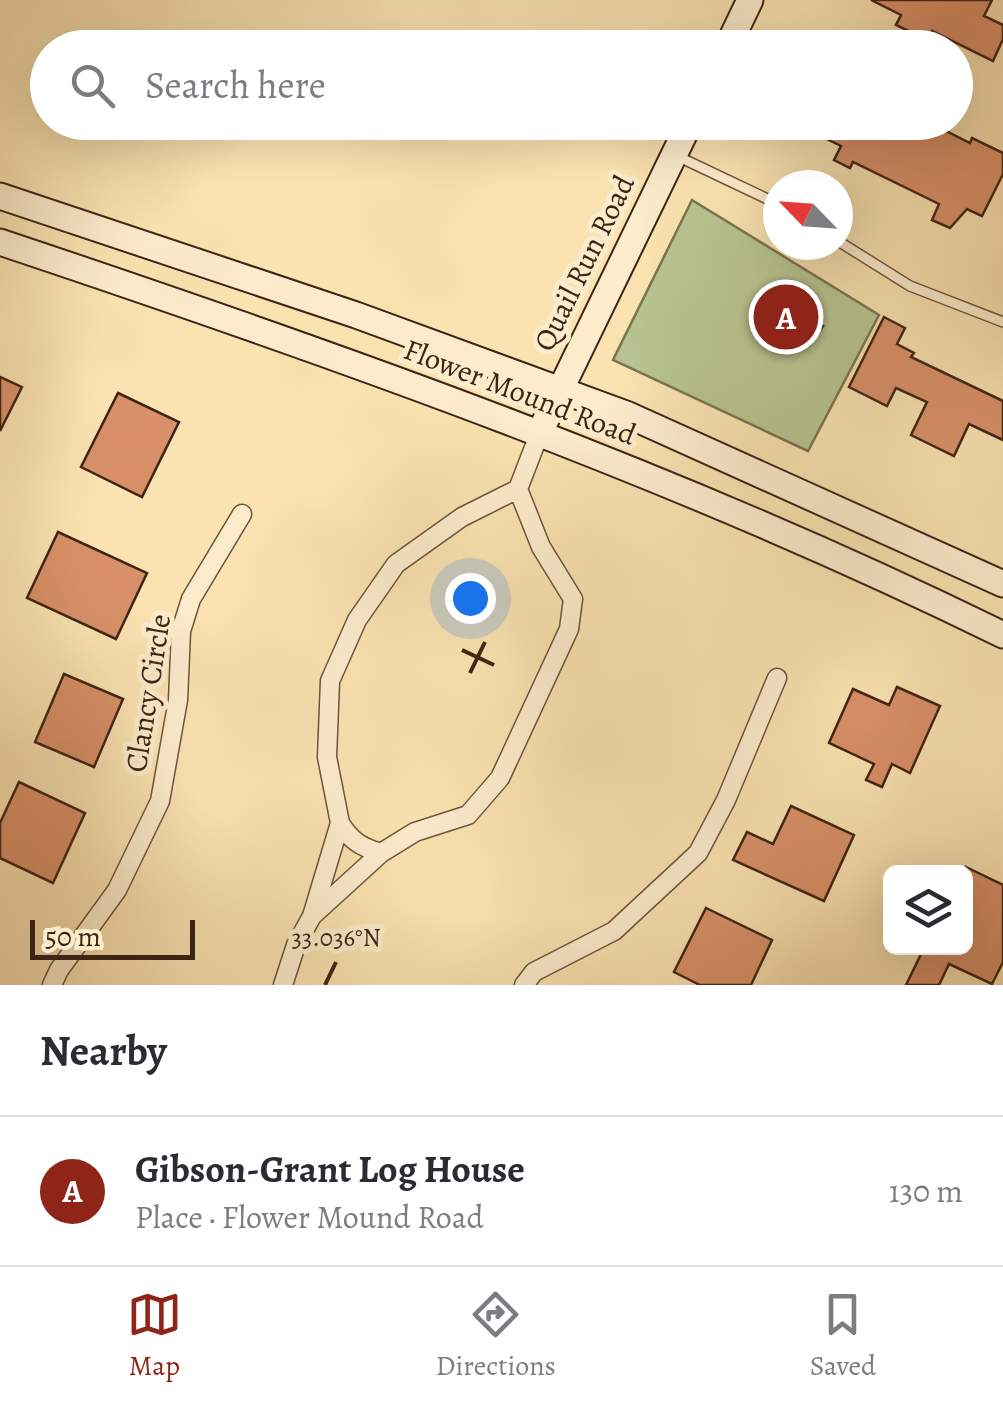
<!DOCTYPE html>
<meta charset="utf-8">
<style>
body{margin:0;font-family:Alegreya,serif;background:#f7f7f7;color:#2b2b33}
.controls{position:absolute;right:30px;bottom:30px;display:grid;overflow:hidden;border-radius:15px;box-shadow:0 10px 40px #0002}
.controls button{width:90px;height:90px;display:grid;place-items:center;padding:0;border:0;border-bottom:2px solid #e1e1e2;background:#fff;color:#2b2b33;font:50px sans-serif}
.compass{position:absolute;left:763px;top:170px;width:90px;height:90px;border-radius:50%;background:#fff;box-shadow:0 10px 40px #0002;rotate:295deg}
.scale{position:absolute;left:30px;bottom:25px;width:165px;box-sizing:border-box;padding-left:10px;border:5px solid #3e2414;border-top:0;font-size:28px;line-height:35px;white-space:nowrap;color:#3e2414;-webkit-text-stroke:8px #fceccc;paint-order:stroke}
.you{position:absolute;left:470px;top:598px;width:35px;height:35px;margin:-25px;border:8px solid #fff;border-radius:50%;background:#1a73e8;box-shadow:0 0 0 15px #1a73e833}
.badge{display:grid;place-items:center;width:65px;height:65px;border-radius:50%;background:#8f2418;color:#fff;font-size:32px;font-weight:700}
.pin{position:absolute;translate:-50% -50%;border:5px solid #fff;box-shadow:0 2px 10px #0006}
.list{margin:0;padding:0;list-style:none}
h2{display:flex;justify-content:space-between;align-items:center;height:130px;margin:0;padding:0 40px;font-size:42px}
h2 small{font-size:32px;font-weight:400;color:#7c7c81}
.list li{display:grid;grid-template-columns:65px 1fr auto;gap:30px;align-items:center;box-sizing:border-box;height:150px;padding:0 40px;border-top:2px solid #e1e1e2}
.list b{display:block;font-size:38px;white-space:nowrap}
.list p{margin:0;font-size:32px;white-space:nowrap;color:#7c7c81}
.list em{font-size:32px;font-style:normal;color:#7c7c81}
.icon{flex:none;width:55px;height:55px;fill:none;stroke:currentColor;stroke-width:2;stroke-linecap:round;stroke-linejoin:round}
.map{position:relative;flex:none;width:1003px;height:985px;overflow:hidden}
.search{position:absolute;background:#fff;box-shadow:0 10px 40px #0002;left:30px;right:30px;top:30px;height:110px;display:flex;align-items:center;gap:25px;box-sizing:border-box;padding:0 35px;border-radius:55px;color:#7c7c81;font-size:38px}
.sheet{height:280px;background:#fff}
nav{display:flex;justify-content:space-around;align-items:center;box-sizing:border-box;height:140px;border-top:2px solid #e1e1e2;background:#fff;font-size:28px;color:#7c7c81}
nav a{display:grid;justify-items:center;gap:5px}
nav .on{color:#8f2418}
.map>svg:first-child{display:block}
.green{fill:#b7c491;stroke:#7a7452;stroke-width:2.5}
.building{fill:#d99069;stroke:#3e2414;stroke-width:2.5}
.lines{fill:none;stroke-linecap:round;stroke-linejoin:round}
.lane-casing{stroke:#6d543b;stroke-width:12}
.street-casing{stroke:#6d543b;stroke-width:21}
.secondary-casing{stroke:#3e2414;stroke-width:29}
.lane{stroke:#fceccc;stroke-width:9}
.street{stroke:#fceccc;stroke-width:18}
.secondary{stroke:#fceccc;stroke-width:25}
.ticks{fill:none;stroke:#3e2414;stroke-width:4}
.labels{text-anchor:middle;stroke-width:10;stroke-linejoin:round;paint-order:stroke}
.street-label{font-size:30px;fill:#3e2414;stroke:#fceccc}
.ticks-label{font-size:25px;text-anchor:middle;fill:#3e2414;stroke:#fceccc;stroke-width:10;stroke-linejoin:round;paint-order:stroke}
</style>
<div class="map">
<svg width="1003" height="985" viewBox="0 0 1003 985">
<rect width="100%" height="100%" fill="#fae2b1"/>
<filter id="stains"><feTurbulence type="fractalNoise" baseFrequency=".002" numOctaves="4"/><feColorMatrix values="0 0 0 0 .2 0 0 0 0 .09 0 0 0 0 .02 0 0 0 .5 -.17"/></filter>
<radialGradient id="worn" r=".72"><stop offset=".6" stop-color="#630" stop-opacity="0"/><stop offset="1" stop-color="#630" stop-opacity=".3"/></radialGradient>
<path class="green" d="M692,200l187,115 -71,136 -195,-91z"/>
<path class="building" d="M871,0h121l-8,16 19,9v14l-10,22 -61,-30 -5,9 -31,-15 5,-10z
M792,122h136l42,21 2,-5 31,15v21l-21,42 -15,-7 -17,19 -18,-8 7,-16 -86,-42 -3,6 -16,-8 7,-14z
M775,289l48,37 -14,19 -32,-24 -6,4 -15,-11z
M884,317l21,11 -8,16 17,9 -3,4 92,44v39l-34,-16 -15,32 -43,-21 16,-33 -31,-14 -9,18 -38,-19z
M0,377l22,10 -22,44z
M118,393l61,29 -37,75 -61,-30z
M58,532l89,41 -31,66 -89,-41z
M64,674l59,25 -29,68 -59,-25z
M897,687l43,19 -30,67 -18,-9 -10,23 -16,-7 8,-16 -45,-21 24,-54 36,16z
M19,782l66,31 -32,70 -53,-25v-35z
M791,806l63,29 -30,66 -91,-41 14,-28 26,12z
M966,867l37,18v77l-11,22 -43,-20 -10,21h-33l16,-33 -9,-4h53z
M706,908l66,32 -21,45h-51l-26,-13z"/>
<g class="lines">
<g class="lane-casing">
<path id="lane" d="M677,156l101,48
M838,241l72,45 93,36"/>
</g>
<g class="street-casing">
<path id="street" d="M340,823c11,18 21,24 41,30
M313,915l68,-62 34,-21 53,-17 32,-37 69,-149 4,-30 -32,-52 -23,-58
M52,985l7,-15 58,-80 43,-89 18,-101 3,-69 10,-32 51,-85
M283,985l13,-40 16,-29 28,-93 -13,-66 3,-76 27,-61 39,-56 66,-47 56,-28 22,-57
M524,985l10,-13 80,-41 84,-78 28,-53 51,-122"/>
</g>
<g class="secondary-casing">
<path id="secondary" d="M727,48l23,-48
M0,196l356,119 270,99 377,170
M0,242c341,114 680,234 1003,393
M540,432l150,-310"/>
</g>
<use href="#lane" class="lane"/>
<use href="#street" class="street"/>
<use href="#secondary" class="secondary"/>
</g>
<path class="ticks" d="M462,650l32,15M470,673l15,-31M325,985l11,-23"/>
<g class="labels">
<g class="street-label">
<text transform="translate(584 263) rotate(-64)" y="10">Quail Run Road</text>
<text transform="translate(520 392) rotate(21)" y="10">Flower Mound Road</text>
<text transform="translate(148 693) rotate(-81)" y="10">Clancy Circle</text>
</g>
</g>
<g class="ticks-label">
<text x="336" y="946">33.036°N</text>
</g>
<rect width="100%" height="100%" filter="url(#stains)"/>
<rect width="100%" height="100%" fill="url(#worn)"/>
</svg>
<div class="controls">
<button><svg class="icon" aria-label="layers" viewBox="0 0 24 24"><path d="M12 4l9 5-9 5-9-5zM3 14l9 5 9-5"/></svg></button>
</div>
<svg class="compass" viewBox="-18 -18 36 36"><path d="M0-13l5 13h-10z" fill="#e53935"/><path d="M0 13l5-13h-10z" fill="#7c7c81"/></svg>
<div class="scale">50 m</div>
<div class="you"></div>
<div class="pin badge" style="left:786px;top:317px">A</div>
<div class="search"><svg class="icon" aria-label="search" viewBox="0 0 24 24"><circle cx="10" cy="10" r="6"/><path d="M15 15l6 6"/></svg>Search here</div>
</div>
<section class="sheet">
<h2>Nearby<small></small></h2>
<ul class="list">
<li><span class="badge">A</span><div><b>Gibson-Grant Log House</b><p>Place · Flower Mound Road</p></div><em>130 m</em></li>
</ul>
</section>
<nav>
<a class="on"><svg class="icon" aria-label="map" viewBox="0 0 24 24"><path d="M3 6l6-2 6 2 6-2v14l-6 2-6-2-6 2zM9 4v14M15 6v14"/></svg>Map</a>
<a><svg class="icon" aria-label="directions" viewBox="0 0 24 24"><path d="M12 3l9 9-9 9-9-9zM9 14v-3h6M13 9l2 2-2 2"/></svg>Directions</a>
<a><svg class="icon" aria-label="saved" viewBox="0 0 24 24"><path d="M7 4h10v16l-5-4-5 4z"/></svg>Saved</a>
</nav>
